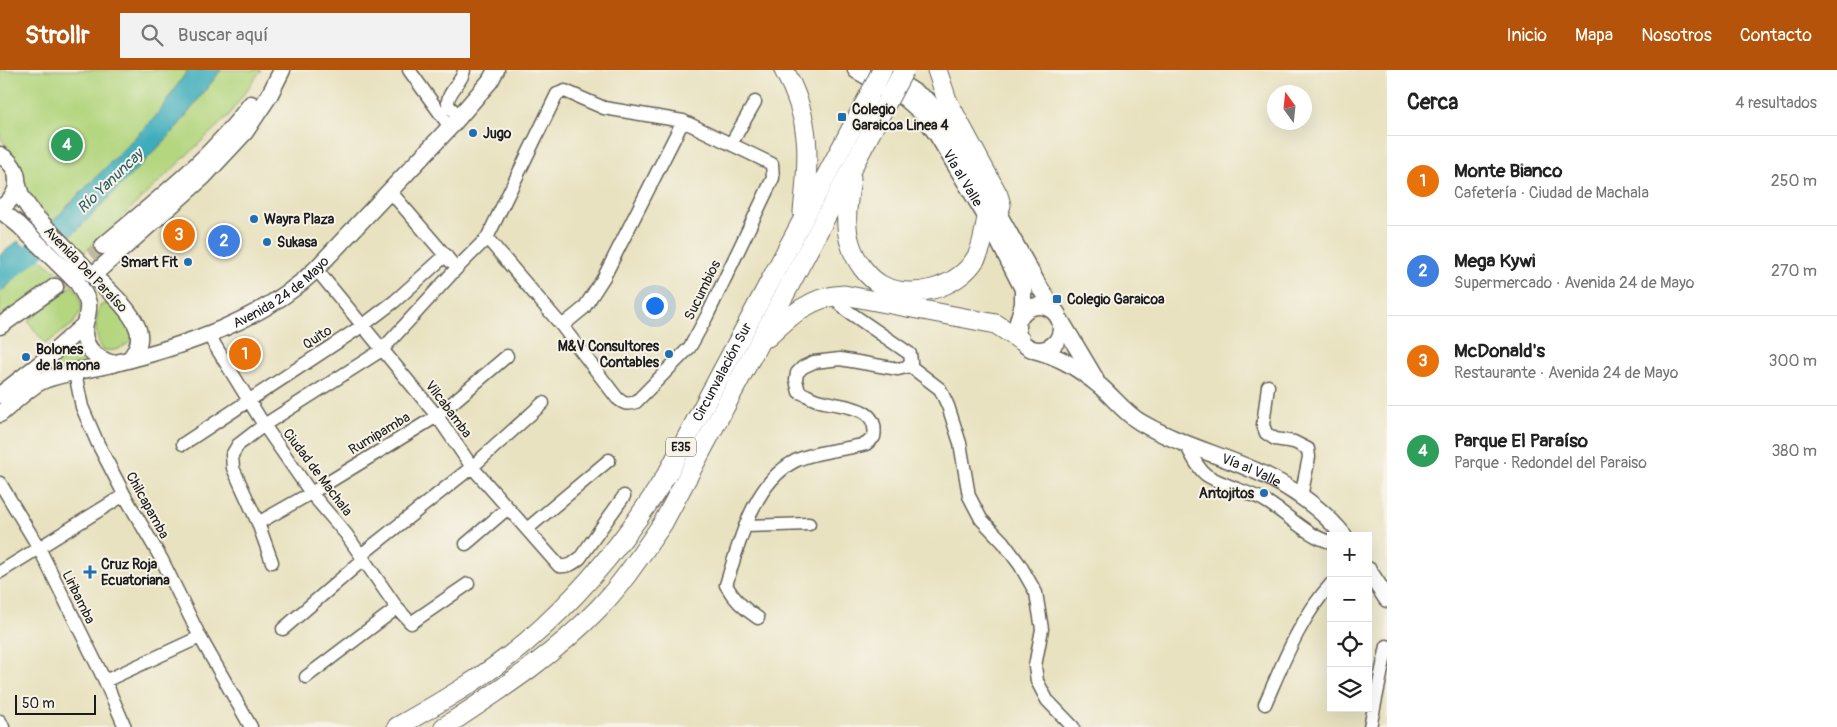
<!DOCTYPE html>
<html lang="es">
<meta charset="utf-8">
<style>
body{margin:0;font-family:Pangolin,sans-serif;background:#f2f2f2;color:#222}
.controls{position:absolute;right:15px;bottom:15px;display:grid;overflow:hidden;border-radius:0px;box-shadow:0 5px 20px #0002}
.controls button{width:45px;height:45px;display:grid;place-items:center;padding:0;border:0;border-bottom:1px solid #e0e0e0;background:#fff;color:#222;font:25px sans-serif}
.compass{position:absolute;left:1267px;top:15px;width:45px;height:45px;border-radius:50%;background:#fff;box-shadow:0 5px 20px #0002;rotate:345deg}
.scale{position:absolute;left:15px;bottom:12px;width:81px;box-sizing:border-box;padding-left:5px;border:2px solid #1c1c1c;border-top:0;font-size:14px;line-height:18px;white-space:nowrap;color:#1c1c1c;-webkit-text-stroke:4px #f7f3e8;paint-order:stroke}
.you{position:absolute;left:654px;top:235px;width:18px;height:18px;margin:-12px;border:4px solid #fff;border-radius:50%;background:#1a73e8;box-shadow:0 0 0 8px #1a73e833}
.badge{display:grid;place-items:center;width:32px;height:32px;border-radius:50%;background:#b45309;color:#fff;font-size:16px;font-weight:700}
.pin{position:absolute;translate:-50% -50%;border:2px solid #fff;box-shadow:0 1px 5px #0006}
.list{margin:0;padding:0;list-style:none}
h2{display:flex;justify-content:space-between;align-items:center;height:65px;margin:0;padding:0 20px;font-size:21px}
h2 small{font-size:16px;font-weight:400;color:#767676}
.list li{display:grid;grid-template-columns:32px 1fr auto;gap:15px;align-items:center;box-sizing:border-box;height:90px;padding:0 20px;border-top:1px solid #e0e0e0}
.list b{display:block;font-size:19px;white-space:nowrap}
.list p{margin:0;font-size:16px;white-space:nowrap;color:#767676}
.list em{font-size:16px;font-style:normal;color:#767676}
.icon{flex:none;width:28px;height:28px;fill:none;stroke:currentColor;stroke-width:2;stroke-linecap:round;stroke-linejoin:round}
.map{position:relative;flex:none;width:1387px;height:657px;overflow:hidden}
header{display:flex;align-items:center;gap:30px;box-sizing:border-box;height:70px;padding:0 25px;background:#b45309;color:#fff}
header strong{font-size:24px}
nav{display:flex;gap:28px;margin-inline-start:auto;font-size:18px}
.search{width:350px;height:45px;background:#f2f2f2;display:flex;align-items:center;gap:12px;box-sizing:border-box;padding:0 18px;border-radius:0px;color:#767676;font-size:19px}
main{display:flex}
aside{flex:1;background:#fff}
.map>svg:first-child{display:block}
.green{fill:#b4d67f;stroke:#68794e}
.water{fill:#3eadbb;stroke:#2d646c}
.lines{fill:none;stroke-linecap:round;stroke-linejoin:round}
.river{stroke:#3eadbb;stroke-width:20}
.major-tunnel{stroke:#bfba9f;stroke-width:16;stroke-dasharray:16 8;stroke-linecap:butt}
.minor-casing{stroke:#636155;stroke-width:15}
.major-casing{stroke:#636155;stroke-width:19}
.highway-casing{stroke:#636155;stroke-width:21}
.minor{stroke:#fff;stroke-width:12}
.major{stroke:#fff;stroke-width:16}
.highway{stroke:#fff;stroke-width:19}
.major-bridge-casing{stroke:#636155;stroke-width:19;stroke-linecap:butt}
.highway-bridge-casing{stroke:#636155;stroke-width:21;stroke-linecap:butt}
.major-bridge{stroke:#fff;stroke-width:16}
.highway-bridge{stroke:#fff;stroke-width:19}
.poi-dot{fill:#1f6fb2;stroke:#f7f3e8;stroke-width:2}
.labels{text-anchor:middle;stroke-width:4;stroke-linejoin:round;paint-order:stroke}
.shield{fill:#f7f3e8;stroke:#5e5c59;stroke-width:1}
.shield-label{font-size:12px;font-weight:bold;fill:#1c1c1c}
.poi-label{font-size:14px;font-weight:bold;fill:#1c1c1c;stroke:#f7f3e8;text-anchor:start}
.street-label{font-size:14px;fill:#1c1c1c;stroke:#f7f3e8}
.water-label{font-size:15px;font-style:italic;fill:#2b5d64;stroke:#f7f3e8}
</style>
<header>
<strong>Strollr</strong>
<div class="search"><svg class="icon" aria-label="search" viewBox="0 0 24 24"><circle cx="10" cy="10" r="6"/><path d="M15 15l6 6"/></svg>Buscar aquí</div>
<nav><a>Inicio</a><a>Mapa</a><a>Nosotros</a><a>Contacto</a></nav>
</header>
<main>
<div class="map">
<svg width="1387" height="657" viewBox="0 0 1387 657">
<rect width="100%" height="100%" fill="#f7f3e8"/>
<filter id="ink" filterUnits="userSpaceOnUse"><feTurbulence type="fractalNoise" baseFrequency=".02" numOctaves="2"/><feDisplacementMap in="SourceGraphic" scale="10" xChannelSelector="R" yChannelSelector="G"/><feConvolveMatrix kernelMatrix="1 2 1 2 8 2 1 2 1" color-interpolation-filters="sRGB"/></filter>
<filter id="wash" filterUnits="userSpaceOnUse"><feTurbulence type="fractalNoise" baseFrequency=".0096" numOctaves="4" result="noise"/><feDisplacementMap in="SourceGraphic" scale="20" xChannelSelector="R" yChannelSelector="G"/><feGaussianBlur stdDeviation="1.12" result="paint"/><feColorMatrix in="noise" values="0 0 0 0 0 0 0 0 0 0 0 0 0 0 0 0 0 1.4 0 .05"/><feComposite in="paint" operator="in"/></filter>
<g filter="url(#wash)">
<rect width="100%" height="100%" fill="#e8e2c0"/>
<path class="green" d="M0,0h188l-32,46 -103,105 -21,-22 -6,-10 -8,-27 -18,-25z
M221,0h40l-32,45 -145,138 -14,-16 104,-106z
M38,187l21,17 -33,29 -26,14v-25z
M72,215l7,10 3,14 -9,15 -28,20 -17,-23z
M109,231l23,29 1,10c-12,8 -18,13 -32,9 -6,-16 -7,-26 -1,-43z
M82,268l12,22 -59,17z"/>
<path class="water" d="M188,0h33l-47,61 -104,106 -17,-16 103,-105z
M18,171l20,16 -38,36v-38z"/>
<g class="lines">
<path class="river" d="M0,208l54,-43 26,-25"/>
</g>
</g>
<g filter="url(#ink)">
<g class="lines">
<path class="major-tunnel" d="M55,217l48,-41"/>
<g class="minor-casing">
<path id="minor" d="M409,0l41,57
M458,45c-2,-3 -7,-6 -9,-9 -6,-10 14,-24 15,-36
M731,74l24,-42
M389,120l61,71
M316,199l121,147 35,51 87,99c9,1 14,-2 21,-8l44,-62
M562,256l22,-18 20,-31 79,-156
M208,264l56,91 47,68 35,41 51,74 14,15 57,-39
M910,296l30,23 8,17 12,37 9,53 12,23 22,23 17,23 16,28 6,36 -7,37 2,15 10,19 26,27
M75,303l7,34 16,37 28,54 36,62 38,77 51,90
M1268,316l-5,39 3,8 9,6 19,3 14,7 1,8 -8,40
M183,374l179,-118 33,-25 51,-46
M1186,375c6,10 10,21 19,29 12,9 42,18 57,25 21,11 47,39 69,43
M0,413l39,65 66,133 20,46
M258,453l53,-30 126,-77 70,-60
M745,456l64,-2
M527,459l82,-69
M466,474l42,-36
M361,485l111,-88 71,-64
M272,492l-14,-39 -25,-55 -1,-13 6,-10 26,-20 118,-75 74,-81 31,-31 70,-144 8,-3 39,17 79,13 89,43 1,14 -66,138 -17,31 -54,55c-9,3 -12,2 -19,-4l-55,-72 -75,-88
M0,502l124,-77
M758,548c-14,-9 -24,-18 -32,-33 13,-42 27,-102 69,-124 20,-10 49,-11 71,-17l8,-7c6,-33 -35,-30 -57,-37 -6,-2 -12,-6 -18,-8l-3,-12 1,-7 6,-6 11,-5 26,-3 58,10 12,-3 1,-4 -1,-8 -64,-44 -14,-15
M283,559l81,-70
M306,607l91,-69
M105,611l95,-44
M1265,634c18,-41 35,-86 66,-120
M0,651l3,6
M1370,657l17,-81"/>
</g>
<g class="major-casing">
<g id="major">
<path id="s1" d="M856,0l49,28 17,15 16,23 49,82 36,71v15l-4,14"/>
<path d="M897,11l31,20 15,19 42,70 53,95 20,30"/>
<path d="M0,85c23,13 23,40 0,53"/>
<path d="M17,112l4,14 12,18"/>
<path d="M0,142l4,1 15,12"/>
<path d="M103,176c52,-44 108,-87 148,-142"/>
<path d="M87,200c15,14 49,43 52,64 1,10 -3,17 -9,25"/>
<path d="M93,205l110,-98 42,-45 24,-36 13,-26"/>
<path d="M77,212c4,6 9,14 11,21 1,8 -1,13 -3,20 -5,22 9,35 28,41"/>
<circle cx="1039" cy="258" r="22"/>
<path d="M1061,251l34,57"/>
<path d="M0,256l55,-39"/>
<path id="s2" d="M1034,280c27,7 44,18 66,36 14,12 24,26 40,36 36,21 77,32 116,49 32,14 66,37 88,65"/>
<path d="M0,325l45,-35 39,-35"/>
<path id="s3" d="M0,344c11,-9 30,-28 42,-33 19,-8 49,-12 70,-17 69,-17 153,-44 204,-95l136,-144 38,-44 6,-11"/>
<path d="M1368,500l19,29"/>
</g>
</g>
<g class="highway-casing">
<g id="highway">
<path d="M784,0c28,50 25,87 19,142"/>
<path d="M937,0l10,30 51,95 3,10 -3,8"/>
<path d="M851,108c-3,22 -8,46 0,68 5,15 16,31 30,39 31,16 77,3 95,-27 7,-11 8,-27 11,-40"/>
<path d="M768,267c22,-21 43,-41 76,-42l152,29 24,16"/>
<path id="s4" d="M397,657c44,-25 89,-51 128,-84 57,-49 105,-108 144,-172l203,-381"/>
<path d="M444,657c56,-37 108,-70 155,-119 24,-25 44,-56 64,-85l224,-421"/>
</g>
</g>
<use href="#minor" class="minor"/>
<use href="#major" class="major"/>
<use href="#highway" class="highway"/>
<g class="major-bridge-casing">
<path id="major-bridge" d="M33,144l54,56
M19,155l58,57"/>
</g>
<g class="highway-bridge-casing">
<path id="highway-bridge" d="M872,20l10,-20
M887,32l17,-32"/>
</g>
<use href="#major-bridge" class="major-bridge"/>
<use href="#highway-bridge" class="highway-bridge"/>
</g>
</g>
<g class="poi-dot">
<rect x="837" y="42" width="10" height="10" rx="2.5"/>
<circle cx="473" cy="63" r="5"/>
<circle cx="254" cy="149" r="5"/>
<circle cx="267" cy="172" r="5"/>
<circle cx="188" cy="192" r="5"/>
<rect x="1052" y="224" width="10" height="10" rx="2.5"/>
<circle cx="669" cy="284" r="5"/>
<circle cx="26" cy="287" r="5"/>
<circle cx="1264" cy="423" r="5"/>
<path d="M87.5 494.5h5v5h5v5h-5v5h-5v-5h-5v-5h5z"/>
</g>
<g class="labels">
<rect class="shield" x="666" y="367.5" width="30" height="19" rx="4"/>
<g class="shield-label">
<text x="681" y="381">E35</text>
</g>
<g class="poi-label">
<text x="852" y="44">Colegio<tspan x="852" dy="16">Garaicoa Linea 4</tspan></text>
<text x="483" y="68">Jugo</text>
<text x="264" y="154">Wayra Plaza</text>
<text x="277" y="177">Sukasa</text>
<text x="178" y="197" text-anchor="end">Smart Fit</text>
<text x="1067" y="234">Colegio Garaicoa</text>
<text x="659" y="281" text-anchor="end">M&amp;V Consultores<tspan x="659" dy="16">Contables</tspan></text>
<text x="36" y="284">Bolones<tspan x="36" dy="16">de la mona</tspan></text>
<text x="1254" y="428" text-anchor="end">Antojitos</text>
<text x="101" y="499">Cruz Roja<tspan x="101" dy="16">Ecuatoriana</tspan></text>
</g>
<g class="street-label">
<text dy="5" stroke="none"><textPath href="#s1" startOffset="156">Vía al Valle</textPath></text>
<text transform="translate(86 199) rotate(46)" y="5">Avenida Del Paraíso</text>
<text dy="5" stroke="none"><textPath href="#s3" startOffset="311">Avenida 24 de Mayo</textPath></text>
<text transform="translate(702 220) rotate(-64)" y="5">Sucumbios</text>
<text transform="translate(317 267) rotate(-33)" y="5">Quito</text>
<text dy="5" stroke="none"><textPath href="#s4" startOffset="491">Circunvalación Sur</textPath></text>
<text transform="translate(449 339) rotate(53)" y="5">Vilcabamba</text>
<text transform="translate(379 363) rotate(-31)" y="5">Rumipamba</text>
<text dy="5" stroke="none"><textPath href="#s2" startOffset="251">Vía al Valle</textPath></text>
<text transform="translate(318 402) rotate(53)" y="5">Ciudad de Machala</text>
<text transform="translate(148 435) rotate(61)" y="5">Chilcapamba</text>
<text transform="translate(79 527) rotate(64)" y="5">Liribamba</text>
</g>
<g class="water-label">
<text transform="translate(110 111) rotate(-44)" y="5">Río Yanuncay</text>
</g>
</g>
</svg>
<div class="controls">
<button>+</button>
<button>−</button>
<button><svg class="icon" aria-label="locate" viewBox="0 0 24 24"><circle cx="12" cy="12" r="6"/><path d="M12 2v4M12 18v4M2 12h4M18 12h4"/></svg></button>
<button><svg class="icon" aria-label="layers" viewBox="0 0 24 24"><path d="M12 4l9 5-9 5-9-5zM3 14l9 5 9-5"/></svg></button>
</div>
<svg class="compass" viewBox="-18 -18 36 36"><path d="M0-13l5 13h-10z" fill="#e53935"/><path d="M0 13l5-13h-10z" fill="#767676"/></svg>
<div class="scale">50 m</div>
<div class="you"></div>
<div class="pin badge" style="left:245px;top:284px;background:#e8710a">1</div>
<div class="pin badge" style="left:224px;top:171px;background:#3f7fe0">2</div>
<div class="pin badge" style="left:179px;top:165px;background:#e8710a">3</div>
<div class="pin badge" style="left:67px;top:75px;background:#2e9e5b">4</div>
</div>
<aside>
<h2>Cerca<small>4 resultados</small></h2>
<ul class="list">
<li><span class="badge" style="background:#e8710a">1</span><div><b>Monte Bianco</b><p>Cafetería · Ciudad de Machala</p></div><em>250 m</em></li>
<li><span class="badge" style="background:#3f7fe0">2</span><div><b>Mega Kywi</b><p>Supermercado · Avenida 24 de Mayo</p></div><em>270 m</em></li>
<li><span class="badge" style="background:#e8710a">3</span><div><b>McDonald's</b><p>Restaurante · Avenida 24 de Mayo</p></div><em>300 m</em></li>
<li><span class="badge" style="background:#2e9e5b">4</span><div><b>Parque El Paraíso</b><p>Parque · Redondel del Paraiso</p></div><em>380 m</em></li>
</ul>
</aside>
</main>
